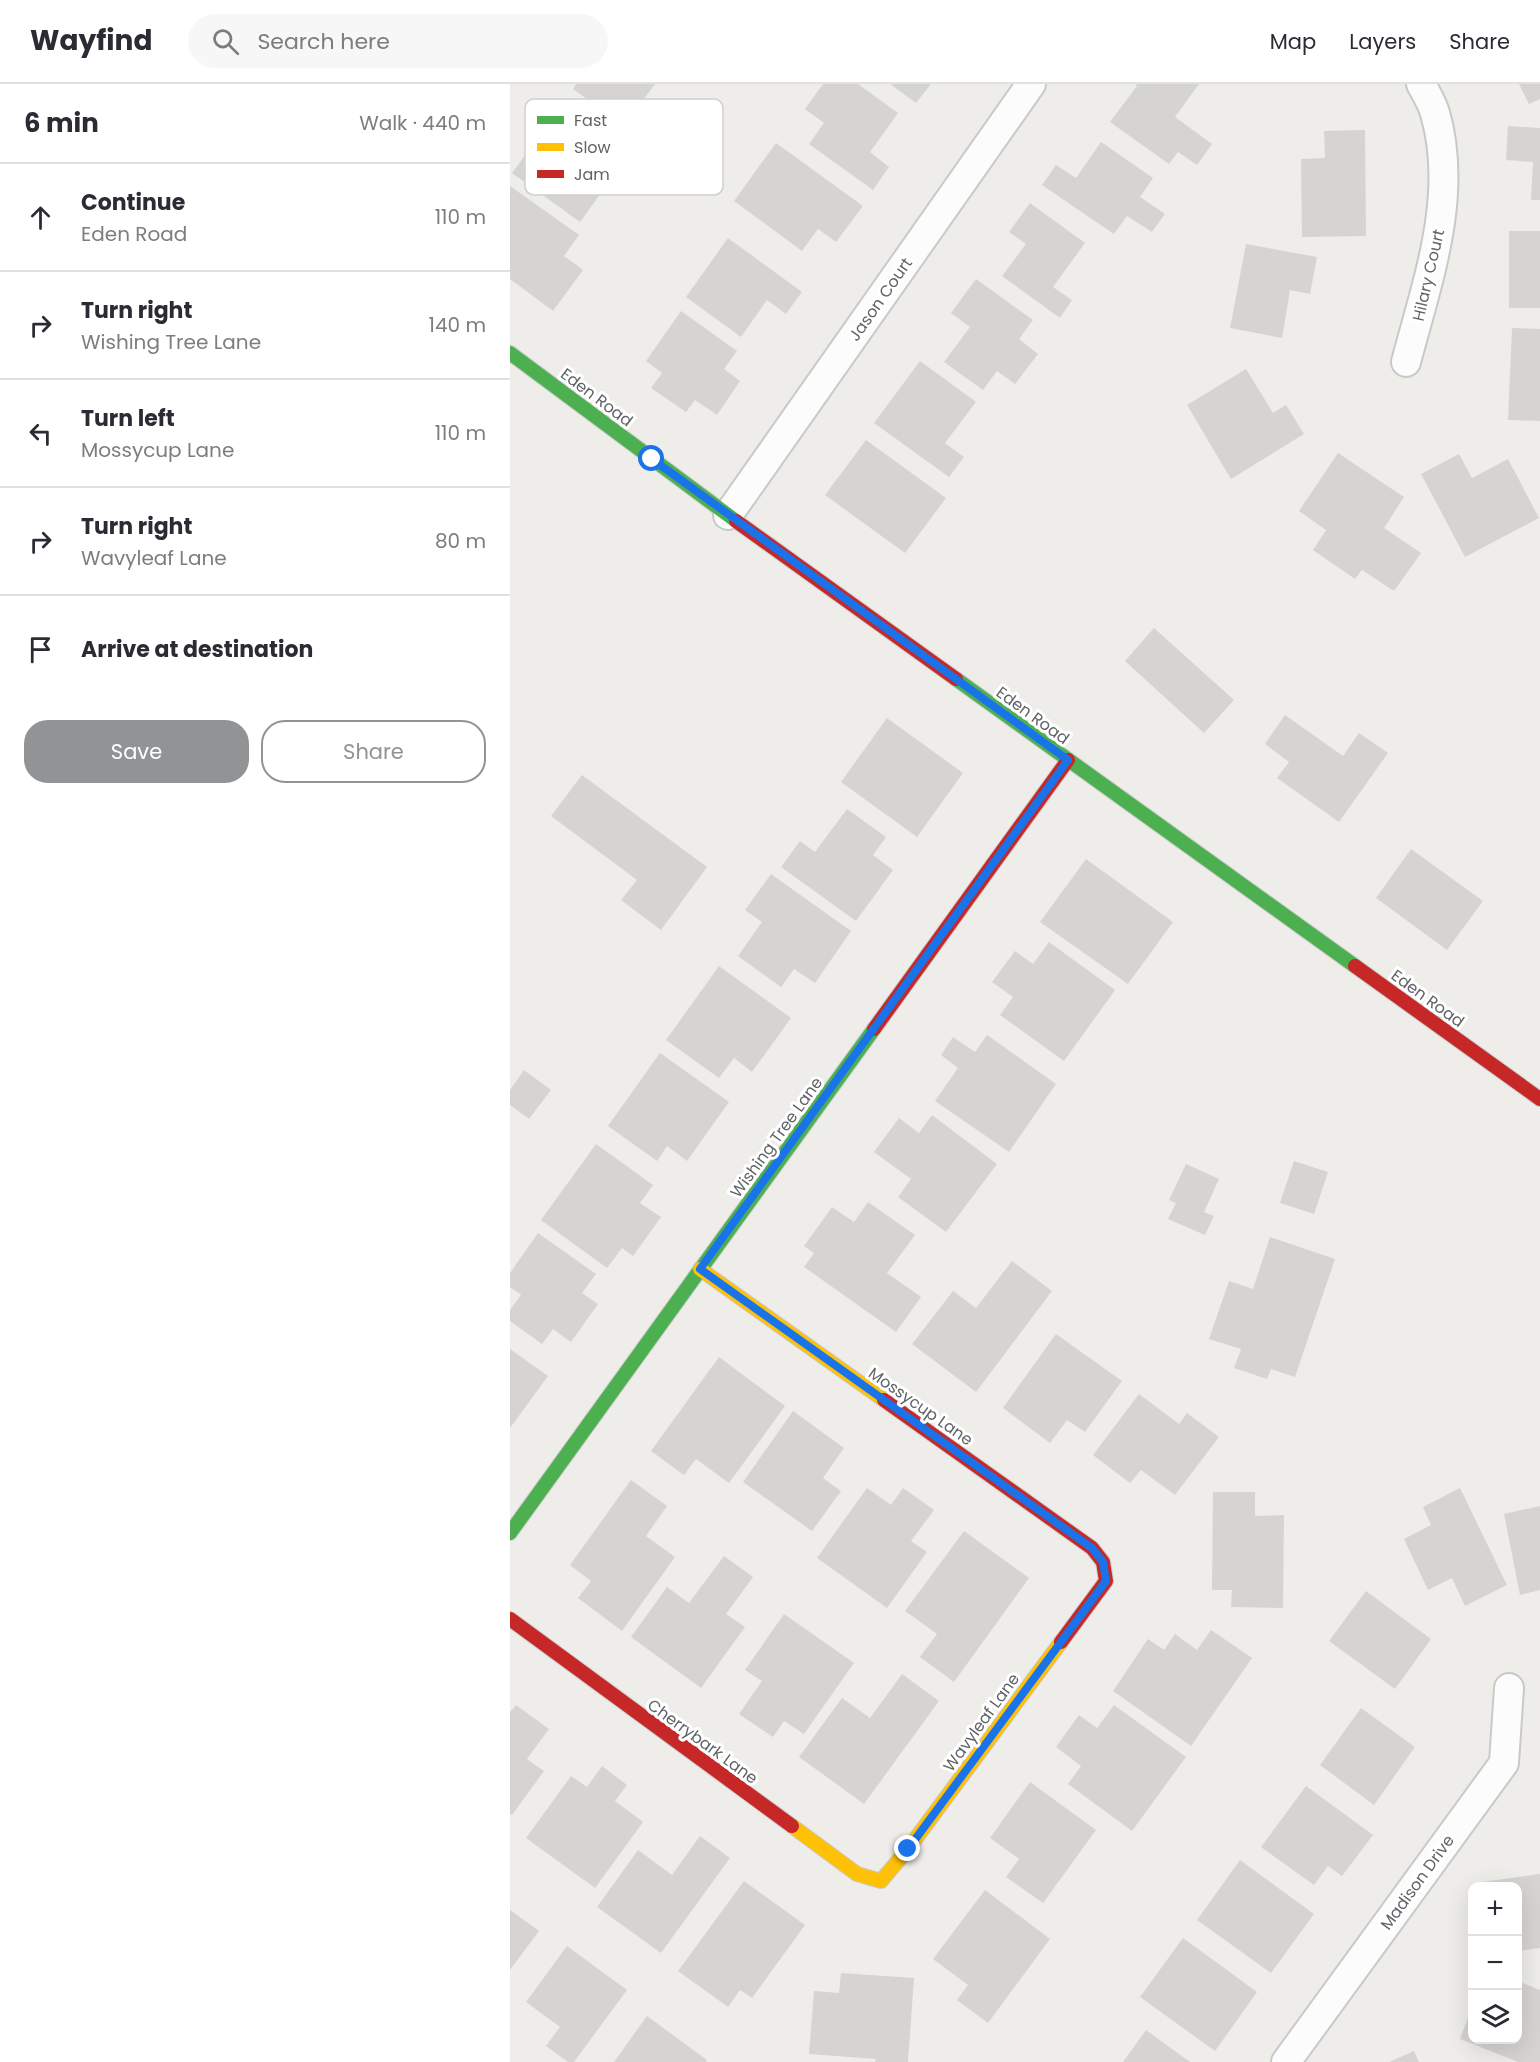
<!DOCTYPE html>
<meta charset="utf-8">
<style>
body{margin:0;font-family:Poppins,sans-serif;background:#f7f7f7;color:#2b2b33}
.controls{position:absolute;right:18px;bottom:18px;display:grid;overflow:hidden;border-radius:12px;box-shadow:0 6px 24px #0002}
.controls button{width:54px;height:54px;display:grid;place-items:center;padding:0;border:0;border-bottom:2px solid #e1e1e2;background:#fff;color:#2b2b33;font:30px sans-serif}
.stop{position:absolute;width:18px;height:18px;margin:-14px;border:4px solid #1a73e8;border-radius:50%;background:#fff}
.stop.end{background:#1a73e8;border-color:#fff;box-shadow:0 2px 6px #0008}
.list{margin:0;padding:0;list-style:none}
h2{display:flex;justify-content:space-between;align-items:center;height:78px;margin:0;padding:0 24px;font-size:26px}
h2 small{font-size:20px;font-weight:400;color:#7c7c81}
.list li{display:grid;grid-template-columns:39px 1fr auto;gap:18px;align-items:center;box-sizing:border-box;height:108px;padding:0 24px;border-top:2px solid #e1e1e2}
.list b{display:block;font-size:22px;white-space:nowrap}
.list p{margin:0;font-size:20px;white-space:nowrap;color:#7c7c81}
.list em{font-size:20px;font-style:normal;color:#7c7c81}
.actions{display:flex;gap:12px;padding:18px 24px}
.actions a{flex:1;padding:14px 0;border:2px solid #919394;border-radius:24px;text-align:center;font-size:21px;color:#919394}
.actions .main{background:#919394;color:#fff}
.icon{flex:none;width:33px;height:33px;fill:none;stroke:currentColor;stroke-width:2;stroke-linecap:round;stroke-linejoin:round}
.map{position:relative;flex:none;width:1030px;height:1978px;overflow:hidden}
header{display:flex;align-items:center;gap:36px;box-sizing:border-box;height:84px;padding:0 30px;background:#fff;border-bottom:2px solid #e1e1e2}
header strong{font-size:28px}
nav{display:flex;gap:33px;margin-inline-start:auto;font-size:21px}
.search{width:420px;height:54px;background:#f7f7f7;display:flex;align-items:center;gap:15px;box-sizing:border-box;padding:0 21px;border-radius:33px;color:#7c7c81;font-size:22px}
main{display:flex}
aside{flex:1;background:#fff}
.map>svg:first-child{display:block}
.building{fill:#d5d4d2}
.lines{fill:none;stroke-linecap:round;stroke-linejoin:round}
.street-casing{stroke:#c8c9c9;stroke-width:32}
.fast-casing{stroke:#cbcbca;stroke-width:16}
.slow-casing{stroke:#cbcbca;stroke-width:16}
.jam-casing{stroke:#cbcbca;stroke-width:16}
.street{stroke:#fcfcfc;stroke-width:28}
.fast{stroke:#4caf50;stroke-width:14}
.slow{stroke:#ffc107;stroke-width:14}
.jam{stroke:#c62828;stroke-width:14}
.route{stroke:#1a73e8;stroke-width:8}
.labels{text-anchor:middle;stroke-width:6;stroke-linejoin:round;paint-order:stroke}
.street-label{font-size:16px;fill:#5f6367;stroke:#fff}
.key{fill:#fff;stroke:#cfd0d1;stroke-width:1.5}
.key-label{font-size:16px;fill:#5f6367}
</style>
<header>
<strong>Wayfind</strong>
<div class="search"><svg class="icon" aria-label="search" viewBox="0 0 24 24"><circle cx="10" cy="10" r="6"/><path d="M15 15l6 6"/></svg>Search here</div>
<nav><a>Map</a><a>Layers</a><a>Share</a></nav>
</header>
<main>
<aside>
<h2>6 min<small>Walk · 440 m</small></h2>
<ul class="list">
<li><svg class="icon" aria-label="ahead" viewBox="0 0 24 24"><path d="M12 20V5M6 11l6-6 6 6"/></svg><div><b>Continue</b><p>Eden Road</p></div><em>110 m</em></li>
<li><svg class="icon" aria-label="right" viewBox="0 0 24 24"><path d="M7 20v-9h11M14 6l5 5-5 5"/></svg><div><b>Turn right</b><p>Wishing Tree Lane</p></div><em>140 m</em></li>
<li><svg class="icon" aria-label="left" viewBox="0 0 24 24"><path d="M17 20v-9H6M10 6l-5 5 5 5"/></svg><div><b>Turn left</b><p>Mossycup Lane</p></div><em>110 m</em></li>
<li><svg class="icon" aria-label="right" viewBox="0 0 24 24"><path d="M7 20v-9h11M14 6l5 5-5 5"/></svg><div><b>Turn right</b><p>Wavyleaf Lane</p></div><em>80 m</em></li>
<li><svg class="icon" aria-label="arrive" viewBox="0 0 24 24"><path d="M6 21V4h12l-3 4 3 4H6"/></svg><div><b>Arrive at destination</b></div></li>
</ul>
<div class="actions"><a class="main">Save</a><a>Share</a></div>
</aside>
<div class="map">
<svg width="1030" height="1978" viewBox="0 0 1030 1978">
<rect width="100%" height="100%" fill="#eeede9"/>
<path class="building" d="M66,0h79l-17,23 18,13 -14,19 -69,-50z
M313,0h35l40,29 -28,39 19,15 -16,23 -64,-46 15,-21 -19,-14z
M380,0h41l-15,19z
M625,0h64l-24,33 37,27 -15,21 -19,-13 -9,12 -59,-42 27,-36z
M1009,0h21v15l-11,5z
M69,33l50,37 -49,68 -68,-49 25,-34 17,12z
M998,42l32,2v72h-9l2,-38 -27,-2z
M855,46l1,106 -64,1 -1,-78 24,-1 -1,-27z
M591,58l52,36 -13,19 25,17 -13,18 -25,-16 -13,18 -72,-49 14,-20 20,13z
M266,59l87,63 -27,36 -18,-13 -16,22 -68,-50z
M0,102l69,49 -15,21 19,14 -30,41 -43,-32z
M520,119l55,40 -32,44 19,13 -12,18 -58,-42 24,-32 -17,-12z
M999,147h31v77h-31z
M218,154l74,54 -16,22 -19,-14 -26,37 -55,-40z
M736,160l71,13 -7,37 -20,-4 -8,48 -52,-10z
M466,195l57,41 -14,19 19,15 -23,30 -18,-13 -14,19 -39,-28 26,-35 -19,-14z
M171,227l56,40 -13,18 16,12 -23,34 -22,-15 -9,12 -35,-24 11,-15 -16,-12z
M1002,244l28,1v92l-32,-1z
M410,277l56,41 -31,41 19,14 -15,20 -75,-54z
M736,285l27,44 13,-8 18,29 -73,45 -44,-74z
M356,356l80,58 -41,55 -80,-58z
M828,369l66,44 -20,31 37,25 -27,38 -32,-21 -7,9 -42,-29 13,-20 -27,-19z
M949,370l13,24 36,-19 31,59 -74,39 -44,-83z
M644,544l80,72 -30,33 -79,-72z
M775,631l58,41 16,-23 29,20 -49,69 -62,-44 12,-16 -24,-18z
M377,634l76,55 -46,64 -76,-55z
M72,691l125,92 -46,63 -40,-30 16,-20 -86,-64z
M337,725l39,28 -13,18 20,15 -37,51 -75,-54 19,-26 15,11z
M901,765l72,52 -36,49 -71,-52z
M576,775l87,63 -45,62 -88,-62z
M261,790l80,57 -36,52 -21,-14 -13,18 -43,-31 24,-34 -17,-12z
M539,858l66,48 -51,71 -64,-46 13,-18 -21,-15 23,-31 18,13z
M209,882l72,52 -39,54 -18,-14 -15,20 -53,-38z
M477,951l69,49 -47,68 -74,-51 23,-33 -17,-13 12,-18 22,15z
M150,969l69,49 -42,59 -20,-15 -10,15 -49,-35z
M14,986l27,20 -22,29 -19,-14v-15z
M422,1031l65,49 -51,68 -48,-35 13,-18 -37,-27 25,-34 20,15z
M86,1060l57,41 -13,18 21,14 -28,39 -11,-8 -15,20 -66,-48z
M784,1077l34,11 -14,42 -34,-11z
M676,1080l33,15 -15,33 10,4 -9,19 -37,-16 8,-16 -7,-3z
M358,1118l47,33 -28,38 34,24 -25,35 -92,-65 10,-14 -10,-7 28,-39 22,15z
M28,1149l58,41 -14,19 16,11 -27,38 -18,-13 -11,15 -32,-23v-11l11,-15 -11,-8v-14z
M760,1153l65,22 -40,118 -24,-8 -4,10 -33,-11 7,-19 -32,-10 20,-58 24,8z
M502,1177l40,30 -76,101 -64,-48 41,-53 23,17z
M546,1250l66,47 -37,51 -18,-12 -17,23 -47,-35z
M0,1265l38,27 -38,52z
M209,1273l66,49 -56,77 -33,-24 -12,16 -33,-24z
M629,1310l40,30 8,-11 32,24 -44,58 -34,-25 -11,13 -37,-28z
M283,1327l51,37 -21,30 18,13 -29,40 -69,-49z
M121,1396l36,26 -21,30 29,21 -53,74 -44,-33 13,-17 -21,-16z
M357,1404l24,17 12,-17 31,22 -23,31 16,11 -40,56 -70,-50z
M950,1404l47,97 -42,21 -13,-28 -24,12 -24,-51 27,-14 -8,-18z
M703,1408h42v24l29,-1 -1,93 -52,-1 1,-17h-20z
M1030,1422v84l-20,5 -16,-81z
M454,1447l65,47 -75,104 -34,-25 17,-23 -32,-23z
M214,1472l29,21 -27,37 19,13 -44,61 -70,-51 36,-50 22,16z
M856,1507l65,48 -36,50 -66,-48z
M274,1530l70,49 -50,71 -20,-13 -11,16 -34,-23 23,-33 -17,-11z
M701,1546l41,28 -61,88 -78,-55 35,-52 16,11 11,-16 22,16z
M392,1590l37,27 -75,103 -65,-47 43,-59 28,20z
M6,1621l33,24 -22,30 17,12 -32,44 -2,-1v-102z
M604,1621l72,52 -54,74 -64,-47 13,-18 -25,-19 23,-32 18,13z
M851,1624l54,39 -41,58 -54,-40z
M92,1682l25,19 -12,16 28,21 -48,66 -69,-50 45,-62 16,11z
M520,1698l66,48 -53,73 -37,-26 13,-18 -29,-21z
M796,1702l67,49 -31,41 -14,-10 -14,19 -53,-38z
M190,1752l30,22 -69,95 -64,-46 41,-57 34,25z
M730,1776l74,54 -43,59 -74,-53z
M1030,1790v74l-22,3v-65h-35l-1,-4z
M234,1797l61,44 -53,73 -12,-8 -12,17 -50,-36z
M475,1806l65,49 -62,84 -31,-23 11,-15 -35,-26z
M0,1826l29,21 -29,39z
M673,1854l74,54 -42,59 -75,-54z
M57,1862l60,44 -53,72h-6l-22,-16 14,-19 -34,-25z
M331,1889l73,5 -6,84h-33l1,-3 -67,-5 5,-63 25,2z
M1008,1897l22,9v72h-22l-58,-23 12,-32 1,33h45z
M137,1932l60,44 -1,2h-92z
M636,1946l44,32h-67z
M904,1967l5,11h-30z"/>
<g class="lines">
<g class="street-casing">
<path id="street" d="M896,278c21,-80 53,-166 29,-249 -3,-10 -9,-20 -14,-29
M218,431l303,-431
M776,1978l218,-299 5,-75"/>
</g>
<g class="fast-casing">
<path id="fast" d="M0,269l226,168
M446,595l399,287
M0,1449l364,-504"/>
</g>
<g class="slow-casing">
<path id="slow" d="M190,1185l184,131
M282,1742l65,48 24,7 27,-32 153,-207"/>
</g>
<g class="jam-casing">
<path id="jam" d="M226,437l220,158
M845,882l185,133
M364,945l194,-269
M374,1316l208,148 11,14 3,19 -45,61
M0,1535l282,207"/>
</g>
<use href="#street" class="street"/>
<use href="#fast" class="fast"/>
<use href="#slow" class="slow"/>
<use href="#jam" class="jam"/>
</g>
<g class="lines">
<path class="route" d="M142,375l416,301 -368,509 392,279 11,14 3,19 -198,268"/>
</g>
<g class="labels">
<g class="street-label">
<text transform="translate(918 191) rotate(-77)" y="6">Hilary Court</text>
<text transform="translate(370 215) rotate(-55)" y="6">Jason Court</text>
<text transform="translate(87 313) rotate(37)" y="6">Eden Road</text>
<text transform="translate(523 631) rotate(36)" y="6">Eden Road</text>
<text transform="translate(918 914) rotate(36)" y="6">Eden Road</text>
<text transform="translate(266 1053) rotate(-54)" y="6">Wishing Tree Lane</text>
<text transform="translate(411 1322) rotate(35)" y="6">Mossycup Lane</text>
<text transform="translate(471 1638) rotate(-54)" y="6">Wavyleaf Lane</text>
<text transform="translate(193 1657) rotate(36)" y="6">Cherrybark Lane</text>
<text transform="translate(907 1798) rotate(-54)" y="6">Madison Drive</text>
</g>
</g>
<rect x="15" y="15" width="198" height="96" rx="9" class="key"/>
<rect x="27" y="32" width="27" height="8" fill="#4caf50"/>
<rect x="27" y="59" width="27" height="8" fill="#ffc107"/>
<rect x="27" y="86" width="27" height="8" fill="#c62828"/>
<g class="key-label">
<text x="64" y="42">Fast</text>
<text x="64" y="69">Slow</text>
<text x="64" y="96">Jam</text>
</g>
</svg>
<div class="controls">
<button>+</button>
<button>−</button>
<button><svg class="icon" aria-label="layers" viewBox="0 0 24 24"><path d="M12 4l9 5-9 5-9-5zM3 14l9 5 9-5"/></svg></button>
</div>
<div class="stop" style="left:142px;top:375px"></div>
<div class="stop end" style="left:398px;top:1765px"></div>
</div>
</main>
